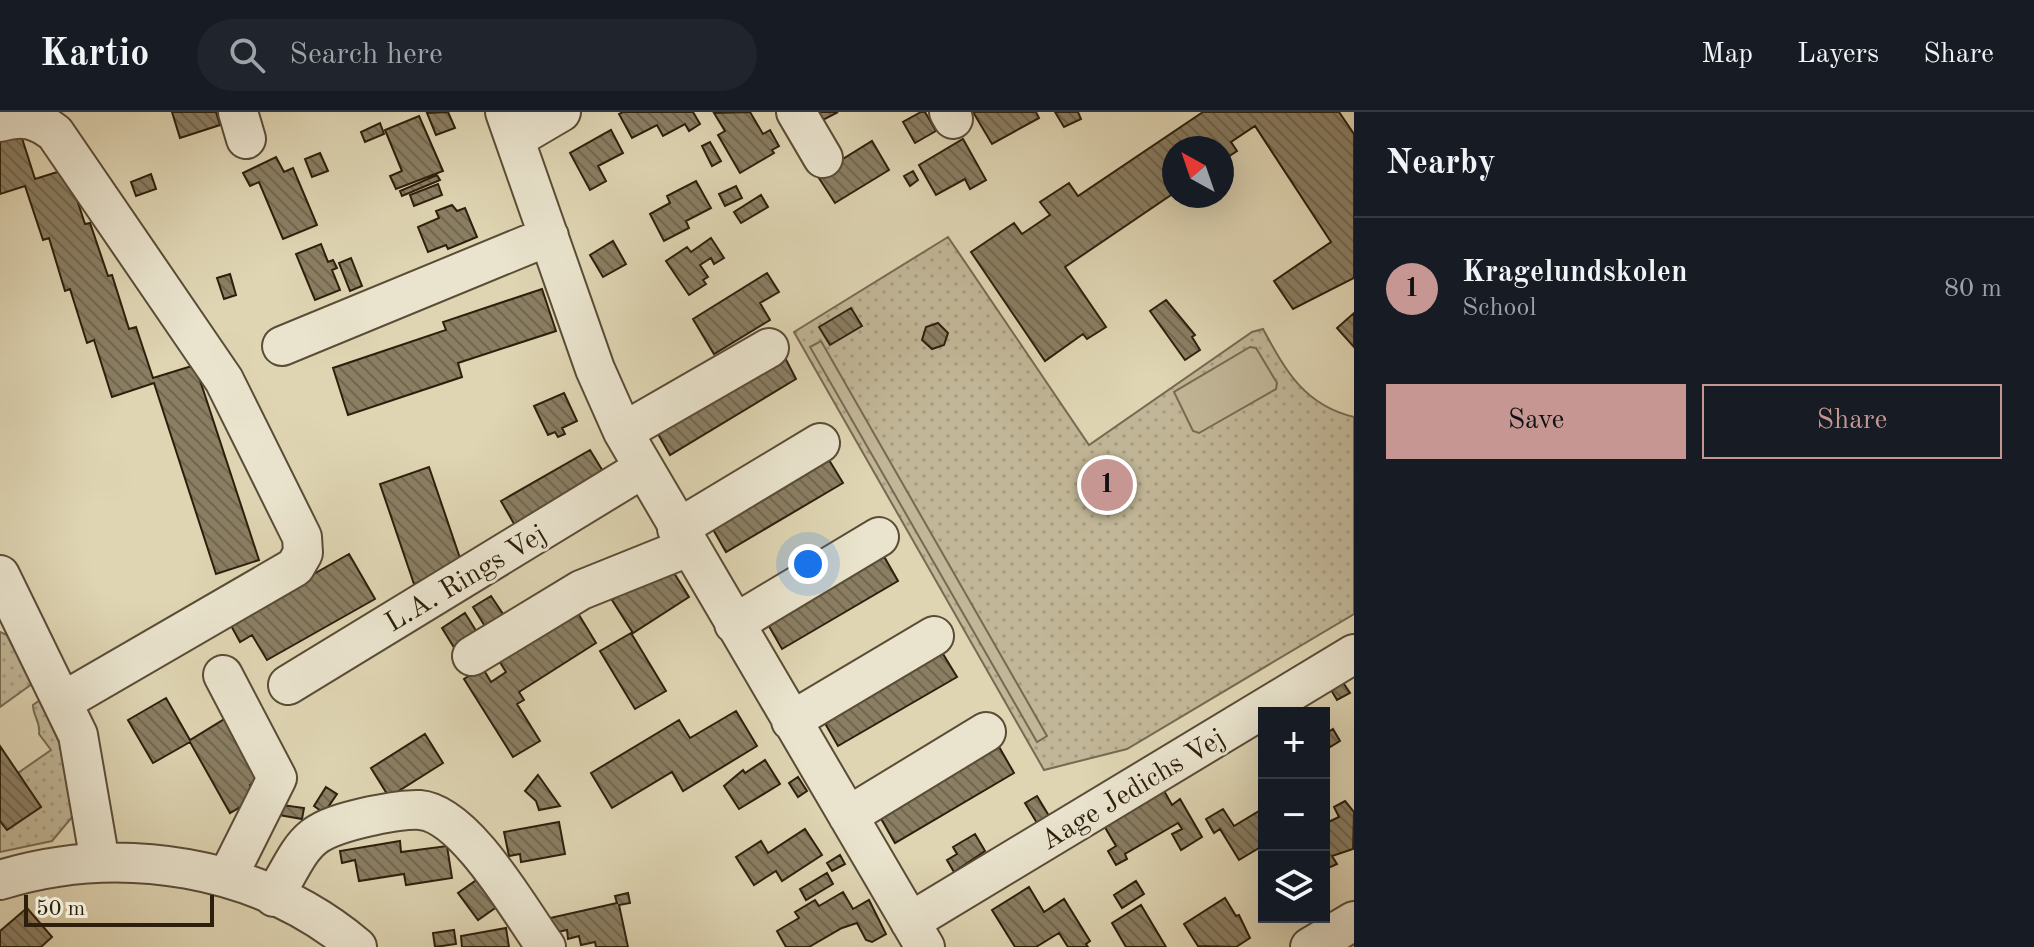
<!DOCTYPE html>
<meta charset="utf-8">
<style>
body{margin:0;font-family:"Old Standard TT",serif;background:#20242c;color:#f1f3f6}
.controls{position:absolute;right:24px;bottom:24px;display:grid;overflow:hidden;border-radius:0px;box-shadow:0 8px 32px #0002}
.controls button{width:72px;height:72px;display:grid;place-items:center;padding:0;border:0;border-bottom:2px solid #363941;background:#171b24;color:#f1f3f6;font:40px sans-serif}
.compass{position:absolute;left:1162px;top:24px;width:72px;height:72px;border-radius:50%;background:#171b24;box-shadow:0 8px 32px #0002;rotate:320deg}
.scale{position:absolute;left:24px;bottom:20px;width:190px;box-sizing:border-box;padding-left:8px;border:4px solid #2d1f0c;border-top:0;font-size:22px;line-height:28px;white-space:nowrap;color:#2d1f0c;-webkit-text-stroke:6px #eae4ce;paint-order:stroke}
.you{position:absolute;left:808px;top:452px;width:28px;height:28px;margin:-20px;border:6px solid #fff;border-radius:50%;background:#1a73e8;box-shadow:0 0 0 12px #1a73e833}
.badge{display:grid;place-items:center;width:52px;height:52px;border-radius:50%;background:#c59692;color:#111;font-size:26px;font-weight:700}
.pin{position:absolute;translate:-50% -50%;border:4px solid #fff;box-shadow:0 2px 8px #0006}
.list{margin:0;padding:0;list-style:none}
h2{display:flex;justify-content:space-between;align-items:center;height:104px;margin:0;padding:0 32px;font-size:34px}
h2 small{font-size:26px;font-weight:400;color:#9ea1a6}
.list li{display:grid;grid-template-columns:52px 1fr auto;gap:24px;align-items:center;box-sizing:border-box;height:144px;padding:0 32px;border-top:2px solid #363941}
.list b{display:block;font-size:30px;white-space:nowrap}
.list p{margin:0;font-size:26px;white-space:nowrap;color:#9ea1a6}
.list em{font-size:26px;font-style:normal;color:#9ea1a6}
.actions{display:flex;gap:16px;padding:24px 32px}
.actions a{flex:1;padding:18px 0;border:2px solid #c59692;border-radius:0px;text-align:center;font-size:28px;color:#c59692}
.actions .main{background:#c59692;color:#111}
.icon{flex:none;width:44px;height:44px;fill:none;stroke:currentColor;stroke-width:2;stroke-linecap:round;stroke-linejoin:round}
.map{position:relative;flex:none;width:1354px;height:835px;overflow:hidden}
header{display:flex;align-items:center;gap:48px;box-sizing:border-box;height:112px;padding:0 40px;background:#171b24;border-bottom:2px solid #363941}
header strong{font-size:38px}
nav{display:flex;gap:44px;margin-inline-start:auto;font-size:28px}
.search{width:560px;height:72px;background:#20242c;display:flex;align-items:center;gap:20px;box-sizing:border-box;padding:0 28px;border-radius:44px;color:#9ea1a6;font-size:30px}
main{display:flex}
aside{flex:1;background:#171b24}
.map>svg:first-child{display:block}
.grass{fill:url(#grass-dots);stroke:#776a52;stroke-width:2}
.garden{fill:#c1b697;stroke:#776a52;stroke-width:2}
.building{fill:url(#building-back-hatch);stroke:#2d1f0c;stroke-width:2}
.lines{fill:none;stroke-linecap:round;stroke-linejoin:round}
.minor-casing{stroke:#5a4c36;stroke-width:42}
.minor{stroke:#eae4ce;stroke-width:38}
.labels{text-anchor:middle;stroke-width:6;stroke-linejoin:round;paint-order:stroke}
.street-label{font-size:28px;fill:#2d1f0c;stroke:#eae4ce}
</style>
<header>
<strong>Kartio</strong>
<div class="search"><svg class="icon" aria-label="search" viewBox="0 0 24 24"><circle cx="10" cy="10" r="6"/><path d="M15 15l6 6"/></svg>Search here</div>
<nav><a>Map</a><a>Layers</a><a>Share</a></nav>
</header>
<main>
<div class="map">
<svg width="1354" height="835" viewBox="0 0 1354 835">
<defs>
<pattern id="grass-dots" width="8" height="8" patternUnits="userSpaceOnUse" patternTransform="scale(2)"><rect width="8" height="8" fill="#c1b697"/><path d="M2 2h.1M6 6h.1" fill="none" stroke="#a69c81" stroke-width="1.8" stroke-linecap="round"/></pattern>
<pattern id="building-back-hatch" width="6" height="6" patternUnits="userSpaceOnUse" patternTransform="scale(2)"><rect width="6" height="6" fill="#8a7e63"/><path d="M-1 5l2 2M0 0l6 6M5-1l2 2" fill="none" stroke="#716750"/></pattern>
</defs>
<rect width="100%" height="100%" fill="#dfd5b3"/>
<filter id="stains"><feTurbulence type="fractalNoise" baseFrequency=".0025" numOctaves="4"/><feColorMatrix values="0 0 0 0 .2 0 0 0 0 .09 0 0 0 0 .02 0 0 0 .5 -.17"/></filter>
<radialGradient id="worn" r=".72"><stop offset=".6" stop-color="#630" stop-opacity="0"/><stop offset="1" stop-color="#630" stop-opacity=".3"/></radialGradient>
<path class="grass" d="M948,125l141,208 163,-113 11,-3c23,42 41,76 91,88v197l-227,135 -83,21 -250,-438z
M0,520l7,3 25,49 -32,23z
M40,588l23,51 10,65 -21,25 -52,11v-31l7,9 34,-23 -23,-34 33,-23 -12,-16c2,-12 -6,-17 -6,-29z"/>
<path class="garden" d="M821,229l226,395 -10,6 -227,-395z
M1250,235l6,1 21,35 -1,6 -77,44 -6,-2 -19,-39z"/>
<path class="building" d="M172,0h44l4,13 -40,13z
M448,0l7,16 -19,7 -9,-22z
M623,0h70l7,12 -11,7 -4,-7 -22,12 -6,-11 -25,13 -13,-24z
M750,0l13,22 7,-4 9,16 -7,4 2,3 -34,20 -22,-38 7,-4 -11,-18z
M816,0h22l-17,9z
M921,0h4l11,19 -21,12 -12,-21z
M973,0h63l3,6 -47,26z
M1055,0h23l3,7 -17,8z
M1203,0h136l15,22v144l-61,31 -19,-28 57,-39 -76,-116 -24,16 6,9 -15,10v-13h-48v45l-109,74 41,60 -19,12 -4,-5 -38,27 -74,-109 43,-29 8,11 28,-19 -10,-13 29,-19 9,13z
M419,4l24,55 -47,18 -6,-13 12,-5 -17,-41z
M380,11l4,11 -19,8 -4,-10z
M611,18l12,23 -25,13 8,15 -16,9 -20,-37z
M21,23l14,44 32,-10 18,55 5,-1 18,53 4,-1 17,54 7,-2 17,51 42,-13 64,195 -43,14 -62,-191 -42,14 -18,-57 -7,3 -17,-54 -5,2 -16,-53 -6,2 -18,-54 -25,8v-52z
M963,27l23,41 -16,9 -5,-10 -29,16 -17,-30z
M872,29l17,29 -54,33 -18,-28z
M710,30l11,19 -9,5 -10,-20z
M320,41l8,18 -16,6 -7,-18z
M276,45l8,15 9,-4 24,57 -34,14 -24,-57 -9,4 -7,-13z
M913,59l5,9 -8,6 -6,-10z
M151,62l5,15 -20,7 -5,-14z
M437,63l3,5 -38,16 -2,-5z
M696,69l15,27 -25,13 3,7 -25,13 -14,-27 20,-11 -3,-7z
M438,72l4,11 -28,11 -4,-11z
M736,74l6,12 -17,8 -6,-12z
M761,83l7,12 -27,16 -7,-11z
M452,93l5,6 8,-3 12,29 -29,12 -2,-4 -18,7 -10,-25 21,-9 -3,-7z
M711,126l13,20 -10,6 -3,-6 -11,7 8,12 -5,3 3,4 -17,11 -23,-34 21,-14 4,5z
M613,129l13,23 -23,13 -13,-22z
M321,132l7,18 5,-2 4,8 -5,2 8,20 -25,10 -19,-46z
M351,146l11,28 -12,5 -11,-28z
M767,161l12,19 -19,11 10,17 -56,34 -21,-35z
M230,162l6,21 -12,4 -7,-21z
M542,177l14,42 -98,32 4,14 -114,38 -15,-47 113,-38 -3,-8z
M1166,188l29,35 -3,2 8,13 -15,10 -35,-49z
M851,196l11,18 -32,19 -11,-18z
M1354,201v34l-17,-19z
M938,211l10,10 -4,12 -12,4 -10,-9 4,-13z
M782,240l14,27 -126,76 -16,-28z
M564,281l13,28 -15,7 3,6 -7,3 -3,-5 -7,3 -14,-29z
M590,338l17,28 -90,51 -16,-28z
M826,343l17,28 -117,69 -16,-28z
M429,355l34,100 -49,17 -34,-100z
M882,441l16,28 -116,68 -16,-28z
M349,442l26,45 -108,61 -15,-25 -12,7 -11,-20z
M669,453l20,32 -56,36 -21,-33z
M491,484l14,21 -19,11 -13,-21z
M576,498l20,33 -77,49 5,8 -7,4 23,37 -27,16 -49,-78 18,-12 9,15 15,-10 -8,-13z
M465,501l13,21 -23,15 -13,-21z
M631,521l35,58 -31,18 -35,-58z
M940,537l17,28 -119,69 -16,-28z
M1342,569l8,12 -13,7 -7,-12z
M166,586l24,42 41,-25 35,61 -16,9 7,12 -27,16 -40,-71 -37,21 -25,-43z
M736,599l21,35 -74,45 -11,-19 -60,36 -21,-35 88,-53 11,18z
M1333,617l7,12 -10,6 -6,-12z
M425,622l18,29 -54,34 -18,-29z
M998,633l16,28 -119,70 -16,-28z
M0,634l41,61 -34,23 -7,-9z
M765,648l15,24 -41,25 -15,-23 19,-16 2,3z
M538,663l22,31 -21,4 -3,-9 -11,-10z
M798,665l9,14 -9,6 -9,-14z
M326,675l11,7 -13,19 -10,-7z
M1163,677l9,16 8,-6 22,38 -21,13 -9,-16 10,-5 -4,-6 -53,31 2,5 -11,6 -8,-14 8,-5 -13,-22z
M1037,684l12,20 -12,7 -12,-20z
M1345,689l9,11 -1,37 -21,7 5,8 -13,6v-46l15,-7 -5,-10z
M275,692l29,4 -2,11 -29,-5z
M1264,696v37l-25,15 -19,-31 -6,4 -8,-14 17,-10 11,17z
M559,710l6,32 -44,8 -1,-8 -11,2 -5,-24z
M805,717l17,26 -40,26 -6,-10 -22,14 -18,-28 25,-16 7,12z
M975,722l10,17 -31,21 -7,-12 10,-6 -4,-7z
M400,729l1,11 46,-6 5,32 -46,7 -2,-11 -45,7 -4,-21 -13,3 -2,-12z
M840,743l5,9 -13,7 -5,-8z
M827,761l6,11 -27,16 -6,-11z
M478,767l20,27 -20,14 -20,-27z
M1136,769l8,13 -22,14 -8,-13z
M1029,775l15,25 20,-13 26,42 -4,3 2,3h-20l-9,-14 -23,14h-21l-23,-37z
M843,780l10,17 16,-9 17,34 -14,8 -6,-2 -9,-17 -15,5 -33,19h-23l-9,-16 22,-13 -4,-6 20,-12 4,6z
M628,781l2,10 -11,2 9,42h-32l-1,-5 -14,3 -2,-9 -11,3 -1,-9 -14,3 -12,-13 76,-17 -2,-7z
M1225,786l11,18 3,-1 11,23 -14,9 -38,-1 -14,-22z
M1141,793l25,42h-40l-14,-24z
M27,796l25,29 -11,10h-41v-16z
M506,816l3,19h-47l-1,-11z
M454,818l2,14 -21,3 -2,-14z"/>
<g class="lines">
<g class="minor-casing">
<path id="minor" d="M238,0l8,27
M505,0l90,257 28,63 302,515
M796,0l27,46
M949,0l4,7
M0,10c23,-7 37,-3 55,11l169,247 78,157 1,16 -8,14 -233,135
M515,27l46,-27
M282,234l267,-110
M623,320l146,-84
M677,417l143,-86
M0,463l78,160 22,127
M734,512l145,-87
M472,544l109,-66 107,-43
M223,563l54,103 -50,100
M288,573l354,-216
M791,609l143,-85
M848,704l138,-84
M0,768c120,-37 260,-15 357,67
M274,785c33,-58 30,-66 97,-81 15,-3 34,-7 49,-6 46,4 100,101 126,137
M910,810l444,-268
M1310,835l44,-26"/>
</g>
<use href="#minor" class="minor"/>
</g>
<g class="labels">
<g class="street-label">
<text transform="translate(465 465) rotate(-31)" y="10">L.A. Rings Vej</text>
<text transform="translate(1132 676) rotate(-31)" y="10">Aage Jedichs Vej</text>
</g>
</g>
<rect width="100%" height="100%" filter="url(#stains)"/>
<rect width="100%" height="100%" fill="url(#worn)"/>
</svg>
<div class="controls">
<button>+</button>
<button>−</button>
<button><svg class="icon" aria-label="layers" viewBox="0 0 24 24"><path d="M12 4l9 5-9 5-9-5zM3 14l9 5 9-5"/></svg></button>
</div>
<svg class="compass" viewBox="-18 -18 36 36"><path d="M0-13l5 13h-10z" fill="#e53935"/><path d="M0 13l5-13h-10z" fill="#9ea1a6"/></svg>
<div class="scale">50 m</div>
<div class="you"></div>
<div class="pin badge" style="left:1107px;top:373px">1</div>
</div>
<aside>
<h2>Nearby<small></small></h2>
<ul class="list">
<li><span class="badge">1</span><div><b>Kragelundskolen</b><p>School</p></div><em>80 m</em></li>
</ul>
<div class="actions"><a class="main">Save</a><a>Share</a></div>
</aside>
</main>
